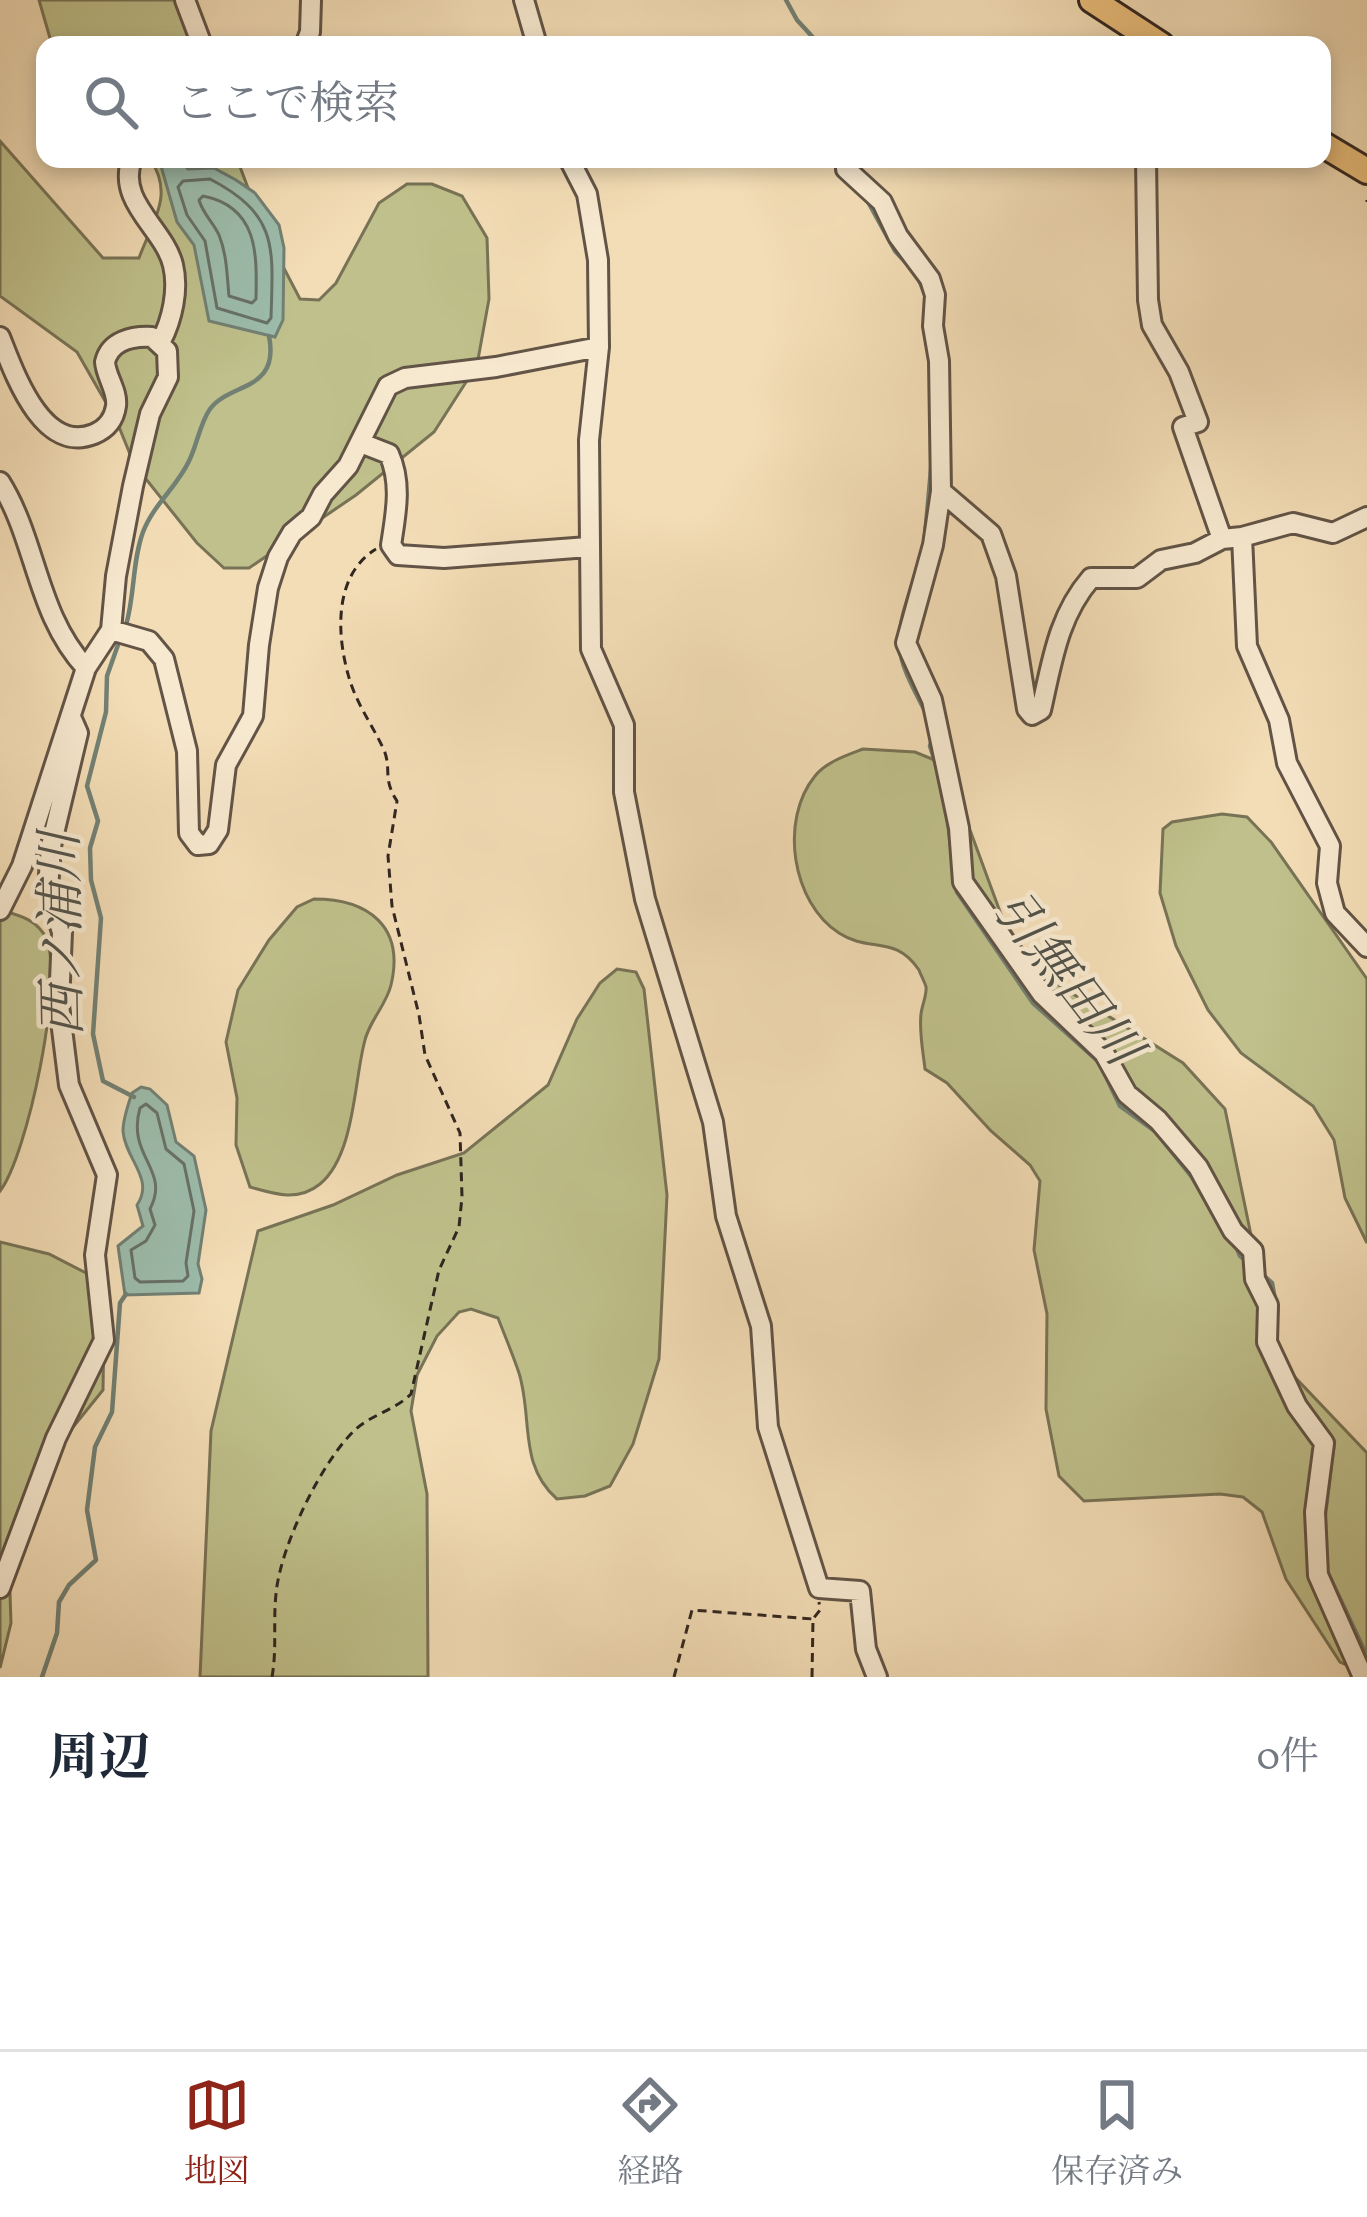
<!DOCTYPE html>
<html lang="ja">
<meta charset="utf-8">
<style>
body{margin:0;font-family:Vollkorn,"Noto Serif JP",serif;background:#f2f2f3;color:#1f2937}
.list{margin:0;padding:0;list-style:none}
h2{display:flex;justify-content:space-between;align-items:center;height:156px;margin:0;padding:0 48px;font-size:51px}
h2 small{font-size:39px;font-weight:400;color:#747a83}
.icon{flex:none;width:66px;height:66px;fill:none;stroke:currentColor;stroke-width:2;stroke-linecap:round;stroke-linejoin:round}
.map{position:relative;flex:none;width:1367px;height:1677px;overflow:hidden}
.search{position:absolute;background:#fff;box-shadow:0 6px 18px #0003;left:36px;right:36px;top:36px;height:132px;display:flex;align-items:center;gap:30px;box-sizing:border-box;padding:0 42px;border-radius:24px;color:#747a83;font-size:45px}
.sheet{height:372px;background:#fff}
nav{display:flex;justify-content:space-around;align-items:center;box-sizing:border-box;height:168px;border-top:3px solid #e0e1e3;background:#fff;font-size:33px;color:#747a83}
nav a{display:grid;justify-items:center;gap:6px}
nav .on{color:#8f2418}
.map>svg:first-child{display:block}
.green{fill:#bfc08b;stroke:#787356;stroke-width:3}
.water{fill:#9cbcab;stroke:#728074;stroke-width:3}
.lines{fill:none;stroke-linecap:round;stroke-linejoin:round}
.shore{stroke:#677166;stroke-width:3}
.stream{stroke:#728074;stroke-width:4.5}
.minor-casing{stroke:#625446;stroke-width:24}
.major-casing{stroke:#322621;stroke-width:30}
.path{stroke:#322621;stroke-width:3;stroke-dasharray:9 6;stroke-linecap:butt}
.minor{stroke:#f7e9d0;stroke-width:18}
.major{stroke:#eabe7b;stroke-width:24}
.labels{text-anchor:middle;stroke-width:9;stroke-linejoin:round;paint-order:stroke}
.water-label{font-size:51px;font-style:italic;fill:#52534a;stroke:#f7e9d0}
</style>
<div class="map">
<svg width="1367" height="1677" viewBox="0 0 1367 1677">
<rect width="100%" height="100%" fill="#f3ddb6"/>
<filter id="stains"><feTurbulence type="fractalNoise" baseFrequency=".00167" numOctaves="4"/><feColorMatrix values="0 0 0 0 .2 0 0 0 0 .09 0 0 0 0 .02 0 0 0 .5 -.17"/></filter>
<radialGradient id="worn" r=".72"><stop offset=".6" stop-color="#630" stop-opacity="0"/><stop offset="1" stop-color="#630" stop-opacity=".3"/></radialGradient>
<path class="green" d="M39,0h148l16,45h-151z
M0,141l103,117h36c13,-36 36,-63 11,-99h87l27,71 36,69 19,1 17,-17 43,-80 28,-19h25l30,12 25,42 2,61 -12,66 -43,67 -78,63 -107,73h-25l-27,-25 -63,-79 -17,-42 -40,-70 -77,-56z
M863,749l52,3 22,9 33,69 32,87 33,53 148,93 42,46 47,228 19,36 76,80v221l-27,-12 -54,-83 -24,-67 -19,-15 -23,-3 -136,7 -25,-25 -13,-67 1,-95 -13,-64 6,-69 -10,-16 -39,-34 -44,-48 -22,-14c-2,-18 -6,-37 -4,-55 1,-9 6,-19 5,-27 0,-2 -7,-16 -7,-17 -24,-36 -50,-17 -80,-37 -47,-30 -60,-113 -24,-157 11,-14 32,-21 48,-27z
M1222,814l25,3 24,25 96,137v264l-22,-45 -11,-58 -21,-34 -72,-53 -33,-43 -32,-64 -16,-53 3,-64 9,-7z
M314,899c54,0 91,27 77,86 -5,21 -23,37 -27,59 -10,40 -10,112 -44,140 -22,18 -46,10 -70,3l-14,-42 1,-47 -11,-56 12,-52 31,-50 28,-33z
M0,910c18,5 37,9 46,28 19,40 -19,219 -46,253z
M617,969l19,3 8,17 23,206 -8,164 -26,85 -23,42 -25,10 -28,3c-39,-34 -24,-81 -38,-126 -6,-18 -14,-37 -21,-55l-27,-9 -12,3 -22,24 -20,39 -6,36 16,83 1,183h-228l11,-246 47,-200 75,-26 64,-30 67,-22 84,-68 29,-66 23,-36z
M0,1242l49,12 39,20 16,47 -1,69 -71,88 -17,42 -6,44 2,59 -11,45z"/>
<path class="water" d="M159,159h18l11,10 26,-1 22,12 19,13 24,32 5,23 -1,72 -8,17 -66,-16 -15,-76 -17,-23z
M141,1087l9,2 17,16 9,37 18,14 12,54 -8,54 4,15 -3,14 -74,2 -7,-49 25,-20 -6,-21c18,-26 -12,-46 -14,-74 0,-12 5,-26 9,-38z"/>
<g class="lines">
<path class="shore" d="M210,179c69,36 63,69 61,139l-4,5 -50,-15 -12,-67 -18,-26 -9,-28 5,-6z
M203,196c55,11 54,57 53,103l-4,4 -23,-7c-2,-20 -2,-41 -10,-61 -6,-13 -16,-21 -20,-35z
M146,1104l11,9 9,36 18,15 10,47 -8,52 2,13 -5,5 -43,1 -5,-4 -4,-28 15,-9 9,-16 -5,-16c21,-40 -24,-52 -10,-101z"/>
<path class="stream" d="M786,0l11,20 23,25
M867,200l28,51 14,15
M917,275l9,22
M925,536l7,-78
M915,576c-22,68 -23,72 10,135
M126,625c9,-30 6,-63 17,-93 10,-27 34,-45 46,-71 8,-16 11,-38 21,-52 20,-27 70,-17 59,-73
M119,642l-12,34 -1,36 -19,74 11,35 -8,27 1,32 10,38 -8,116 10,47 31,16
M932,739l-2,7 9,28
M947,814l10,78 76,111 66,59 21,44 36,26 36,45 35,60
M1235,1244l5,12 9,7
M1262,1274l10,9 3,17
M1276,1342l1,-31
M1307,1405l27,36 -10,81
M1326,1569l41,87
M42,1677l15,-44 2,-31 10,-17 27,-25 -9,-50 8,-63 17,-35 8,-109 6,-9"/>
<g class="minor-casing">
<path id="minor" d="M185,0l17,45
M524,0l13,45
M305,45l5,-13 1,-32
M132,159c-16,43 32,69 41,106 6,25 -1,55 -12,76
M569,159l18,35 11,66 1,87 -10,93 2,209 33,76v67l21,107 68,223 13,94 35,110 7,101 51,161 41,3 6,58 11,28
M847,159l-1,10 36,33 16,34 32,43 5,16 -2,31 6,35 2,130 -8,54 -27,98 26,57 27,128 4,54 79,112 62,59 23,41 31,26 40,47 35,64 20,20 2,28 13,26 -1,37 30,64 27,37 -9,69 3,63 45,102
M1146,159l2,141 4,25 27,47 19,50 -15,5 39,112
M0,337c14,35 42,118 94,97 12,-5 20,-14 22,-28 2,-15 -10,-29 -11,-44 5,-21 27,-26 47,-25l15,14 1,26 -18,37 -17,72 -17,90 -5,54 -25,38 -64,198 -22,44
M361,443l28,11c13,29 7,59 2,91l7,10 46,3 144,-11
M0,482c37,59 36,132 86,186
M941,491l50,43 15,42 21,133 5,6 9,-5c11,-48 17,-94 50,-132h46l24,-18 34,-7 27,-14 20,-2
M1367,517l-34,16 -40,-10 -51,14 5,109 32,74 8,43 43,83 -3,37 8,30 32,34
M111,630l38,11 15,18 23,92 2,82 9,12 11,-1 9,-14 8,-65 27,-49 6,-71 9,-57 10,-31 14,-24 19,-16 12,-23 25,-28 40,-80 17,-8 91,-11 103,-20
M0,1588l56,-150 48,-98 -9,-85 12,-80 -38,-90 -10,-80 3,-73 -14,-43 3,-43 27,-113 -7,-16"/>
</g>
<g class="major-casing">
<path id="major" d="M1092,0l69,45
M1322,144l45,27"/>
</g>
<path class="path" d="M1367,200v2
M272,1677c5,-28 1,-55 4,-83 4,-47 46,-134 80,-165 17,-15 39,-19 55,-35l28,-124 20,-43 3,-30 -2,-64 -35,-78 -6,-40 -27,-109 -4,-50 9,-55c-15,-23 -5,-31 -13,-51 -12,-26 -29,-48 -36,-76 -12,-43 -13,-100 28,-125
M674,1677l18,-67 121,9
M812,1677l1,-58 7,-9 -1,-8"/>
<use href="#minor" class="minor"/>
<use href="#major" class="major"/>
</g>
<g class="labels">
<g class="water-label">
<text transform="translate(60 934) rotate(-91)" y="18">西ノ浦川</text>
<text transform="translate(1068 977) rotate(52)" y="18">引無田川</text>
</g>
</g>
<rect width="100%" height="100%" filter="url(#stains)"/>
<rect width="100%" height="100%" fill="url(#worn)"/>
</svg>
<div class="search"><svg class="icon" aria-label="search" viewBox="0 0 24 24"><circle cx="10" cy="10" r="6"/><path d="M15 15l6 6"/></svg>ここで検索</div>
</div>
<section class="sheet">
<h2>周辺<small>0件</small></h2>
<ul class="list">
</ul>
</section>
<nav>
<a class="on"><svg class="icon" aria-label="map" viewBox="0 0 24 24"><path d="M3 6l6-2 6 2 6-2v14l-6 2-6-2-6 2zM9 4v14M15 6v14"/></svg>地図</a>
<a><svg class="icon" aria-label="directions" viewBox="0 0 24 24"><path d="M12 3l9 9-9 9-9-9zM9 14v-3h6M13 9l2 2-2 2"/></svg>経路</a>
<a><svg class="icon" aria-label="saved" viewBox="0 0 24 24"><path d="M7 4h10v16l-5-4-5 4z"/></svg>保存済み</a>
</nav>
